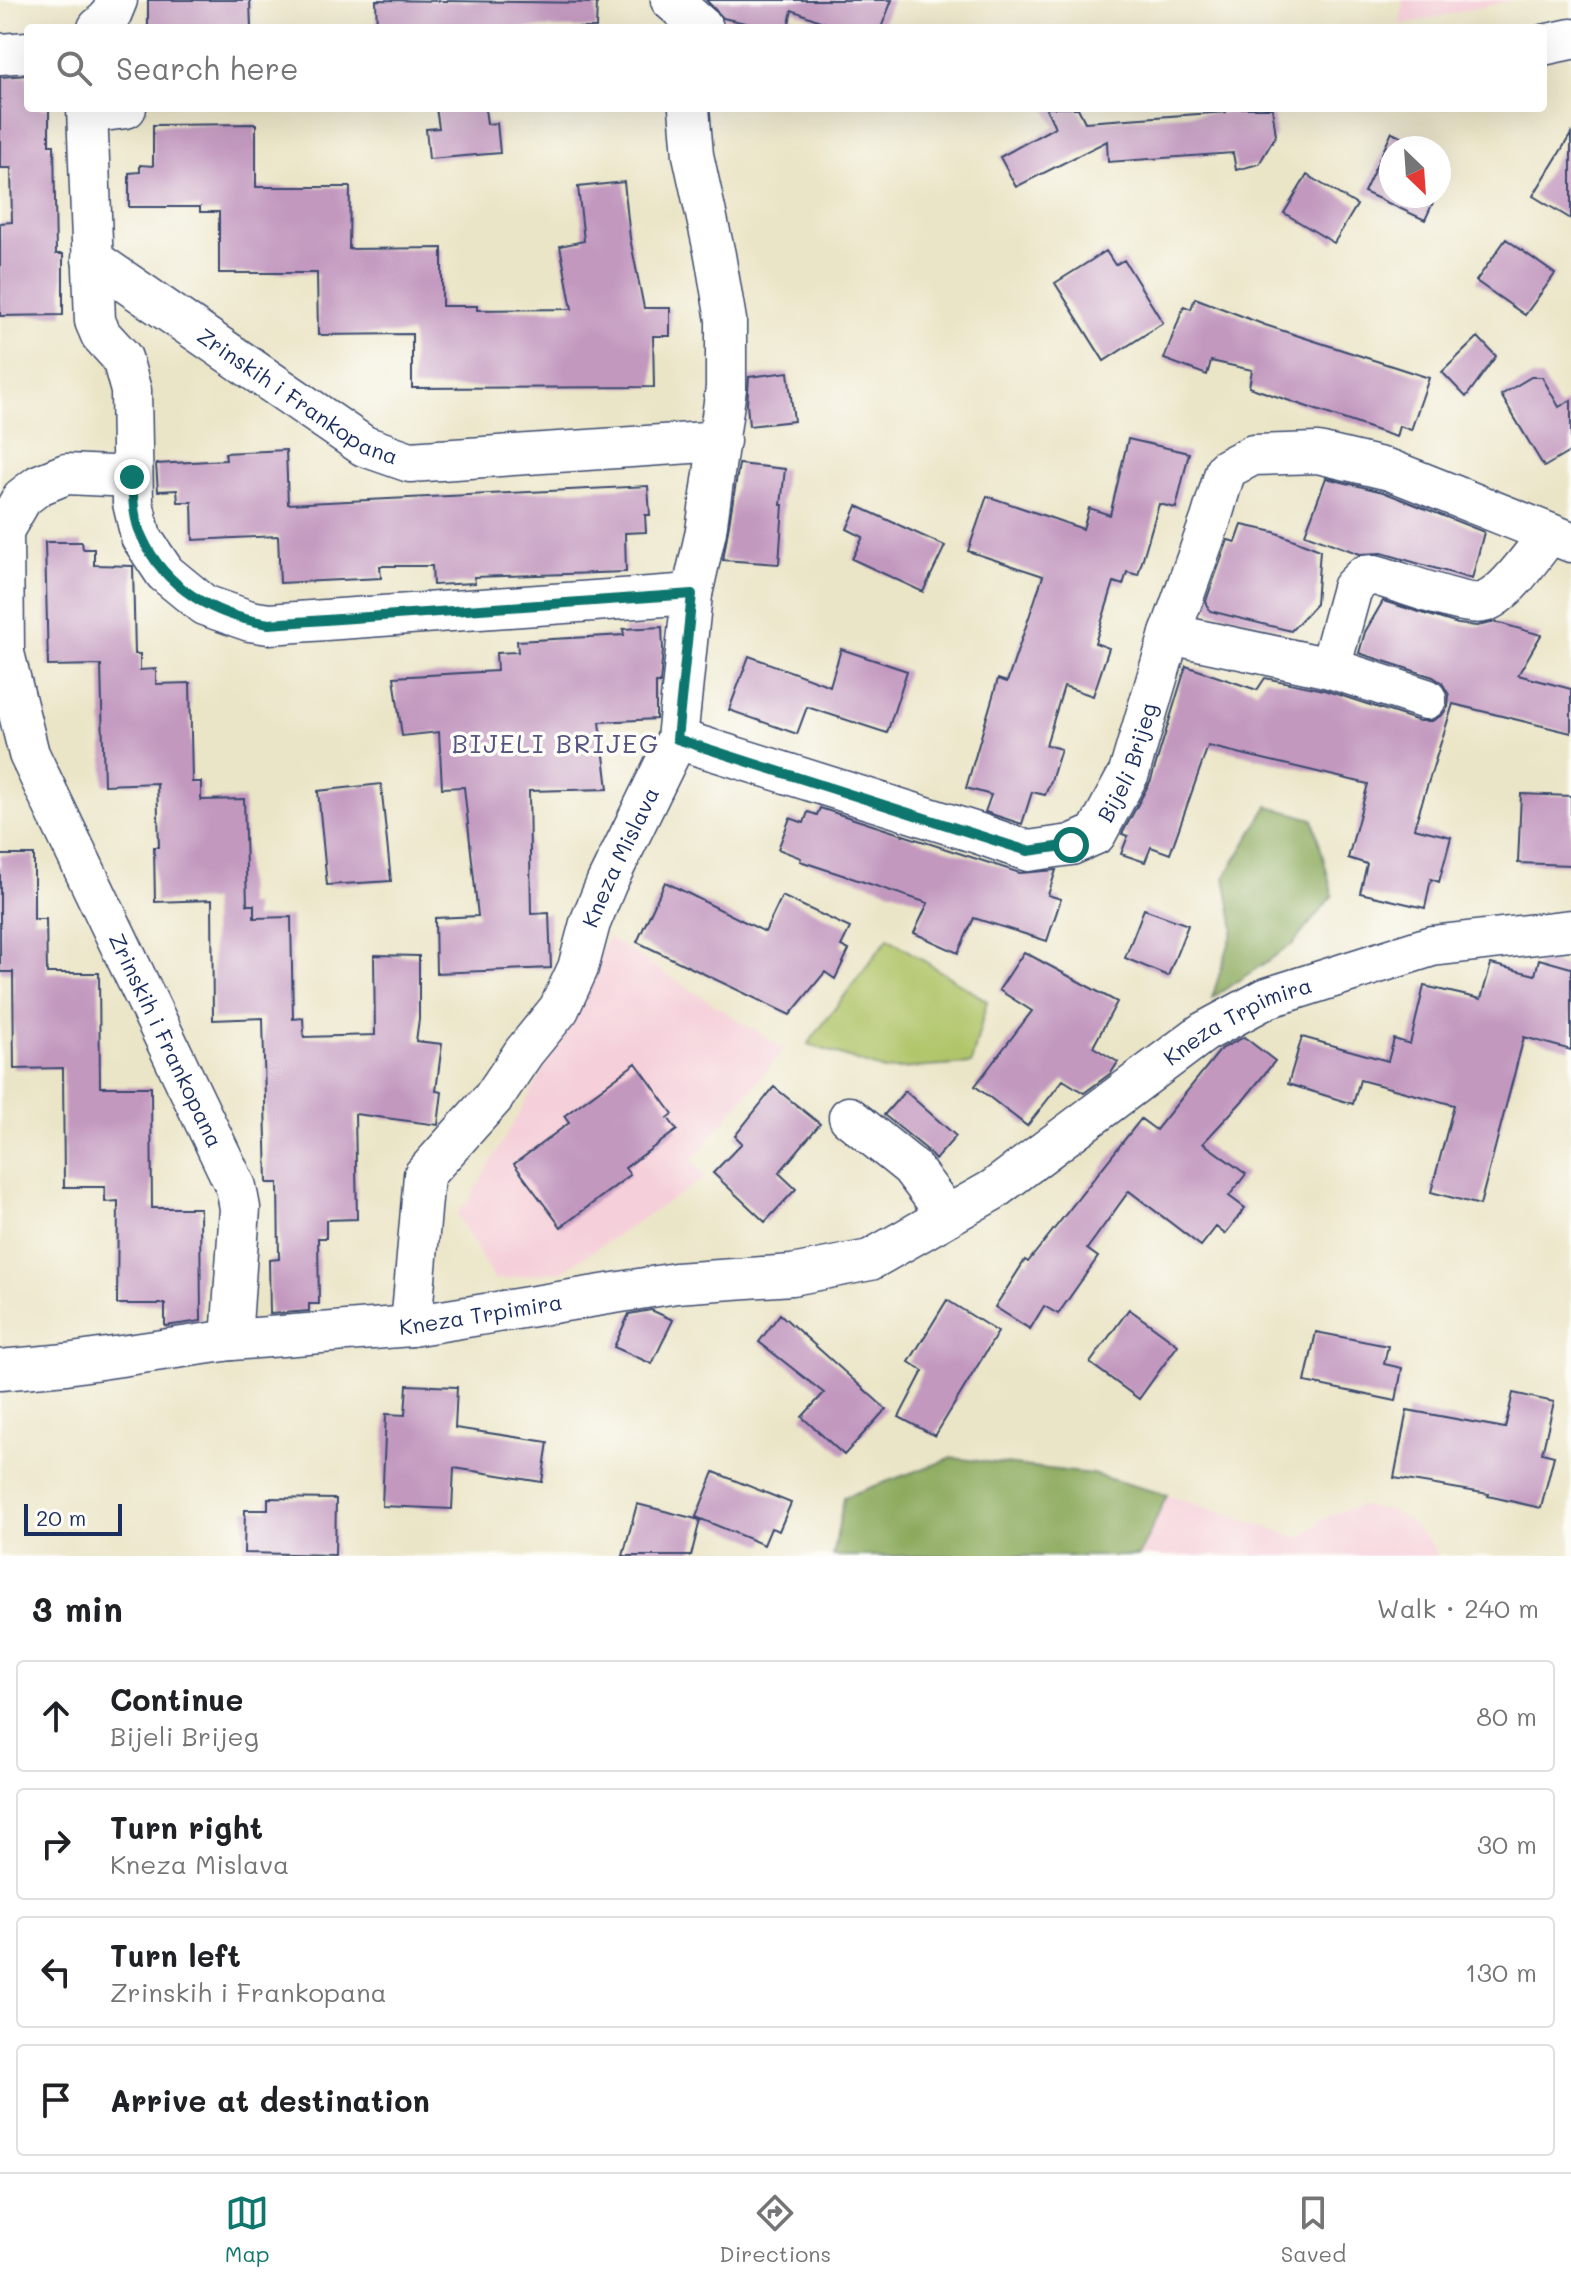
<!DOCTYPE html>
<meta charset="utf-8">
<style>
body{margin:0;font-family:Mali,sans-serif;background:#f6f6f6;color:#202124}
.compass{position:absolute;left:1379px;top:136px;width:72px;height:72px;border-radius:50%;background:#fff;box-shadow:0 8px 32px #0002;rotate:155deg}
.scale{position:absolute;left:24px;bottom:20px;width:98px;box-sizing:border-box;padding-left:8px;border:4px solid #1b2f5e;border-top:0;font-size:22px;line-height:28px;white-space:nowrap;color:#1b2f5e;-webkit-text-stroke:6px #fdfcf7;paint-order:stroke}
.stop{position:absolute;width:24px;height:24px;margin:-18px;border:6px solid #0f766e;border-radius:50%;background:#fff}
.stop.end{background:#0f766e;border-color:#fff;box-shadow:0 2px 8px #0008}
.list{margin:0;padding:0;list-style:none}
h2{display:flex;justify-content:space-between;align-items:center;height:104px;margin:0;padding:0 32px;font-size:34px}
h2 small{font-size:26px;font-weight:400;color:#757577}
.list li{display:grid;grid-template-columns:52px 1fr auto;gap:24px;align-items:center;box-sizing:border-box;height:112px;margin:0 16px 16px;padding:0 16px;border:2px solid #e0e0e0;border-radius:8px}
.list b{display:block;font-size:30px;white-space:nowrap}
.list p{margin:0;font-size:26px;white-space:nowrap;color:#757577}
.list em{font-size:26px;font-style:normal;color:#757577}
.icon{flex:none;width:44px;height:44px;fill:none;stroke:currentColor;stroke-width:2;stroke-linecap:round;stroke-linejoin:round}
.map{position:relative;flex:none;width:1571px;height:1556px;overflow:hidden}
.search{position:absolute;background:#fff;box-shadow:0 8px 32px #0002;left:24px;right:24px;top:24px;height:88px;display:flex;align-items:center;gap:20px;box-sizing:border-box;padding:0 28px;border-radius:8px;color:#757577;font-size:30px}
.sheet{height:616px;background:#fff}
nav{display:flex;justify-content:space-around;align-items:center;box-sizing:border-box;height:112px;border-top:2px solid #e0e0e0;background:#fff;font-size:22px;color:#757577}
nav a{display:grid;justify-items:center;gap:4px}
nav .on{color:#0f766e}
.map>svg:first-child{display:block}
.built{fill:#f5cfd9}
.green{fill:#b0c569;stroke:#667a64;stroke-width:2}
.forest{fill:#8caa5d;stroke:#546c5e;stroke-width:2}
.building{fill:#c298bf}
.lines{fill:none;stroke-linecap:round;stroke-linejoin:round}
.minor-casing{stroke:#3a4a6e;stroke-width:43}
.minor{stroke:#fff;stroke-width:40}
.route{stroke:#0f766e;stroke-width:10}
.labels{text-anchor:middle;stroke-width:7;stroke-linejoin:round;paint-order:stroke}
.street-label{font-size:22px;fill:#1b2f5e;stroke:#fdfcf7}
.quarter-label{font-size:26px;letter-spacing:2px;fill:#555480;stroke:#fdfcf7}
</style>
<div class="map">
<svg width="1571" height="1556" viewBox="0 0 1571 1556">
<rect width="100%" height="100%" fill="#fdfcf7"/>
<filter id="ink" filterUnits="userSpaceOnUse"><feTurbulence type="fractalNoise" baseFrequency=".0125" numOctaves="2"/><feDisplacementMap in="SourceGraphic" scale="16" xChannelSelector="R" yChannelSelector="G"/><feConvolveMatrix kernelMatrix="1 2 1 2 8 2 1 2 1" color-interpolation-filters="sRGB"/></filter>
<filter id="wash" filterUnits="userSpaceOnUse"><feTurbulence type="fractalNoise" baseFrequency=".006" numOctaves="4" result="noise"/><feDisplacementMap in="SourceGraphic" scale="32" xChannelSelector="R" yChannelSelector="G"/><feGaussianBlur stdDeviation="1.8" result="paint"/><feColorMatrix in="noise" values="0 0 0 0 0 0 0 0 0 0 0 0 0 0 0 0 0 1.4 0 .05"/><feComposite in="paint" operator="in"/></filter>
<g filter="url(#wash)">
<rect width="100%" height="100%" fill="#ebe5c7"/>
<path class="built" d="M1403,0h111l-114,25z
M608,937l176,112 -93,112 15,16 -144,94 -68,9 -37,-66 12,-14 73,-127z
M1167,1495l133,43 29,-23 31,-9 30,4 16,9 26,25 5,12h-298z"/>
<path class="green" d="M888,938l99,63 -16,63 -87,6 -76,-26z"/>
<path class="forest" d="M1268,806l45,13 20,76 -40,49 -81,54 22,-70 -9,-51z
M952,1458l140,16 75,21 -28,61h-306l11,-59z"/>
<g id="blocks">
<path class="building" d="M148,0h102l1,28h-103z
M376,0l221,3 -1,25h-219z
M706,0h186l-11,28h-43l-46,-18 -4,18h-21l-44,-10z
M28,75v33h21v37h5l2,109h7v61l-63,1v-93l12,-1 -1,-54h-11v-91z
M436,108h49l2,16 10,-1 3,30 -71,6 -3,-30 13,-1z
M1046,108h32l7,14 141,-10v-4h46l4,27 -17,29 -23,6 -3,-17 -125,9 -1,-21 -91,46 -16,-30 55,-30z
M256,124v63h94l-1,62 93,-1v58h35v4l95,-1 -12,-63 24,-5 -6,-54 46,-5 6,56 14,70h26v28h-17l1,51 -242,1v-54l-94,1 -1,-62h-98v-61h-19v-5h-71v-34l11,-1v-7l13,1v-41z
M1392,132l34,16h-35v48h45l-11,24 -61,-28z
M1571,134v85l-38,-23z
M1307,175l50,30 -23,38 -50,-30z
M1506,239l49,35 -30,41 -49,-34z
M1106,251l9,14 9,-5 39,63 -59,38 -49,-78z
M1195,298l70,27 164,53 -18,52 -12,-4 -3,11 -147,-50 3,-17 -41,-9 -4,14 -43,-16 20,-53 7,3z
M1478,337l18,19 -30,41 -24,-25z
M788,372l6,49 -45,5 -2,-22 2,-27z
M1531,377h11l17,30 12,-7v51l-27,16 -43,-72z
M1128,439l61,14 -13,55 -17,-4 -21,71 -11,-3 -4,13 -9,-3 -19,61 14,5 -16,48 -29,-10 -18,59 15,4 -10,32 -6,14 -13,-3 -10,32 -37,-12 6,-17 -25,-7 32,-109 9,3 36,-106 -75,-25 19,-55 96,33 6,-21 21,7z
M286,450l2,54 360,-18 2,29h-5l1,17 -21,1 1,39 -152,5 1,6 -42,2 -1,-19h-52l1,12 -101,5 -2,-47 -85,4 -1,-38h-14l-1,-12 -19,1 -2,-27 70,-4 -1,-7z
M739,464l46,5 -4,36h2l-4,59 -56,-4z
M1326,478l57,14 101,40 -12,47 -90,-26 -22,1 -55,-20z
M857,506l88,40 -22,46 -71,-33 11,-22 -16,-8z
M1242,525l32,7 46,18 -4,54 -25,27 -81,-20 -4,-10 22,-61 8,2z
M45,542h37l1,7h11v16l39,1 2,88h5v16l16,-1v15l34,-1 2,99h9v18l43,-1 3,106h7v13l37,-1 2,102 10,-1 1,19 71,-2 -1,-80 45,1v63l-3,22 26,3 -6,47 6,1 -4,33 -83,-11 2,105 -31,1v18h-8l1,66h-10v7l-39,3 -1,-54 10,-1 -1,-76h-11l-4,-165 -50,2 -1,-120 -57,2 -1,-55h5l-2,-64 -53,2 -3,-120 -53,1z
M1383,601l75,23 19,2 19,-4 45,13 -23,40 53,14v44l-118,-29 -39,124 37,9 -12,45 -8,-3 -6,29 -65,-15 7,-29 -19,-6 20,-74 -160,-38 -38,108 -19,-7 -6,15 -24,-8 7,-18 -6,-2 29,-54 35,-114 71,24 8,-12 59,12 95,31h13l10,-6 6,-8 1,-12 -7,-12 -9,-6 -74,-24 6,-21z
M662,627l1,23 -3,33h-4v36l-56,3 8,67 -79,2 2,123 18,-1 2,55 -115,5 -1,-55 43,-2 -14,-129 -22,1 -3,-56 -37,4 -8,-59 103,-6 -1,-18 22,-1 -1,-11 107,-6 -1,-6z
M841,649l66,22 -20,62 -80,-26 -10,27 -68,-24 20,-54 81,30z
M381,784l10,97 -64,4 -9,-94z
M1521,794l50,2v69l-53,-2z
M820,808l200,65 36,-3 -8,25 13,4 -14,42 -73,-23 -16,35 -44,-20 14,-30 -128,-42 1,-3 -23,-9 12,-31 14,5 4,-11 9,3z
M0,855h34v64h12l1,54h52l1,114h51l1,121h48l1,113 -36,5v-22h-48l1,-103 -13,1v-15h-41l-1,-119 -49,1 -1,-97h-13z
M665,882l100,50 17,-36 68,32 -9,18 8,4 -14,29 -10,-7 -35,43 -153,-73z
M1144,909l44,16 -20,51 -43,-18z
M1024,952l93,50 -24,45 25,15 -7,11 -27,20 -21,-13 -36,46 -52,-40 57,-75 -33,-21z
M1539,959l32,9v82l-47,-13 -44,168 -49,-13 23,-87 -94,-25 -7,24 -65,-20 14,-47 86,24 6,-22 16,5 14,-58 57,13 10,-35 44,11z
M1244,1037l31,24 -29,36 -43,46 43,31 -17,22 16,12 -20,26 -9,-7 -15,19 -72,-55 -42,58 11,8 -40,57 -14,-8 -14,23 -35,-22 30,-47 3,2 113,-143 15,11 65,-81z
M636,1063l37,51 -5,4 9,12 -52,38 5,7 -69,52 -47,-63 55,-41 -5,-7z
M774,1087l46,37 -41,49 17,16 -31,33 -52,-49 29,-30 -7,-7z
M905,1091l51,45 -21,24 -9,-11 -42,-34z
M947,1300l51,32 -63,104 -36,-19 24,-46 -14,-9z
M1129,1309l49,36 -39,54 -49,-36z
M651,1310l22,10 -21,44 -38,-17 15,-33z
M780,1314l106,95 -42,46 -42,-38 22,-24 -65,-51z
M1316,1332l72,14 -4,18 18,4 -6,33 -91,-19z
M407,1385l50,2 -2,41 93,14 -6,40 -88,-14 -2,41 -70,-3 4,-92 19,1z
M1513,1393l41,9 -12,51 12,3 -13,52 -53,-12 1,-2 -95,-16 13,-68 98,18z
M714,1472l77,31 -12,28 -8,-3 -7,17 -68,-28z
M268,1498l68,1 -1,56 -91,-2 1,-43h23z
M637,1504l63,16 -9,36h-68z"/>
</g>
</g>
<g filter="url(#ink)">
<use href="#blocks" fill-opacity="0" stroke="#3a4a6e" stroke-width="2"/>
<g class="lines">
<g class="minor-casing">
<g id="minor">
<path d="M671,0l32,28"/>
<path d="M98,28l12,-11 7,-17"/>
<path d="M1543,45l28,-6"/>
<path d="M0,54l28,-2"/>
<path d="M87,108l8,213 6,14 21,23 9,33 2,112 8,34 24,36 39,32 46,16 19,3 423,-30"/>
<path d="M88,113l38,-5"/>
<path id="s1" d="M92,259l272,187 46,16 310,-21"/>
<path id="s2" d="M132,477l-66,-3 -27,11 -17,13 -19,33 1,122 25,101 207,433 4,21 -9,132"/>
<path d="M1170,634l160,34 96,31"/>
<path d="M1330,668l22,-80 12,-12 11,-1c23,6 92,33 109,27 22,-7 50,-49 65,-68"/>
<path id="s3" d="M677,739l300,94 51,18 43,-6 25,-11 33,-61 41,-139 41,-115 15,-50 27,-14 65,-2 72,17 181,72"/>
<path d="M849,1117l62,50 36,48"/>
<path id="s4" d="M411,1326l13,-151 69,-77 31,-46 35,-43 19,-41 12,-45 17,-41 70,-143 15,-145 14,-63 20,-143v-68l-11,-65 -22,-100 -4,-47"/>
<path id="s5" d="M0,1370l66,-6 165,-24 180,-14 265,-43 116,-8 78,-15 123,-70 211,-158 63,-34 165,-52 139,-16"/>
</g>
</g>
<use href="#minor" class="minor"/>
</g>
</g>
<g class="lines" filter="url(#ink)">
<path class="route" d="M132,477c1,19 1,42 10,60 23,52 74,79 127,87l423,-30 -15,145 351,112 43,-6"/>
</g>
<g class="labels">
<g class="street-label">
<text dy="8" stroke="none"><textPath href="#s1" startOffset="248">Zrinskih i Frankopana</textPath></text>
<text dy="8" stroke="none"><textPath href="#s3" startOffset="518">Bijeli Brijeg</textPath></text>
<text dy="8" stroke="none"><textPath href="#s4" startOffset="530">Kneza Mislava</textPath></text>
<text dy="8" stroke="none"><textPath href="#s5" startOffset="1318">Kneza Trpimira</textPath></text>
<text dy="8" stroke="none"><textPath href="#s2" startOffset="698">Zrinskih i Frankopana</textPath></text>
<text dy="8" stroke="none"><textPath href="#s5" startOffset="484">Kneza Trpimira</textPath></text>
</g>
<g class="quarter-label">
<text x="556" y="753">BIJELI BRIJEG</text>
</g>
</g>
</svg>
<svg class="compass" viewBox="-18 -18 36 36"><path d="M0-13l5 13h-10z" fill="#e53935"/><path d="M0 13l5-13h-10z" fill="#757577"/></svg>
<div class="scale">20 m</div>
<div class="stop" style="left:1071px;top:845px"></div>
<div class="stop end" style="left:132px;top:477px"></div>
<div class="search"><svg class="icon" aria-label="search" viewBox="0 0 24 24"><circle cx="10" cy="10" r="6"/><path d="M15 15l6 6"/></svg>Search here</div>
</div>
<section class="sheet">
<h2>3 min<small>Walk · 240 m</small></h2>
<ul class="list">
<li><svg class="icon" aria-label="ahead" viewBox="0 0 24 24"><path d="M12 20V5M6 11l6-6 6 6"/></svg><div><b>Continue</b><p>Bijeli Brijeg</p></div><em>80 m</em></li>
<li><svg class="icon" aria-label="right" viewBox="0 0 24 24"><path d="M7 20v-9h11M14 6l5 5-5 5"/></svg><div><b>Turn right</b><p>Kneza Mislava</p></div><em>30 m</em></li>
<li><svg class="icon" aria-label="left" viewBox="0 0 24 24"><path d="M17 20v-9H6M10 6l-5 5 5 5"/></svg><div><b>Turn left</b><p>Zrinskih i Frankopana</p></div><em>130 m</em></li>
<li><svg class="icon" aria-label="arrive" viewBox="0 0 24 24"><path d="M6 21V4h12l-3 4 3 4H6"/></svg><div><b>Arrive at destination</b></div></li>
</ul>
</section>
<nav>
<a class="on"><svg class="icon" aria-label="map" viewBox="0 0 24 24"><path d="M3 6l6-2 6 2 6-2v14l-6 2-6-2-6 2zM9 4v14M15 6v14"/></svg>Map</a>
<a><svg class="icon" aria-label="directions" viewBox="0 0 24 24"><path d="M12 3l9 9-9 9-9-9zM9 14v-3h6M13 9l2 2-2 2"/></svg>Directions</a>
<a><svg class="icon" aria-label="saved" viewBox="0 0 24 24"><path d="M7 4h10v16l-5-4-5 4z"/></svg>Saved</a>
</nav>
